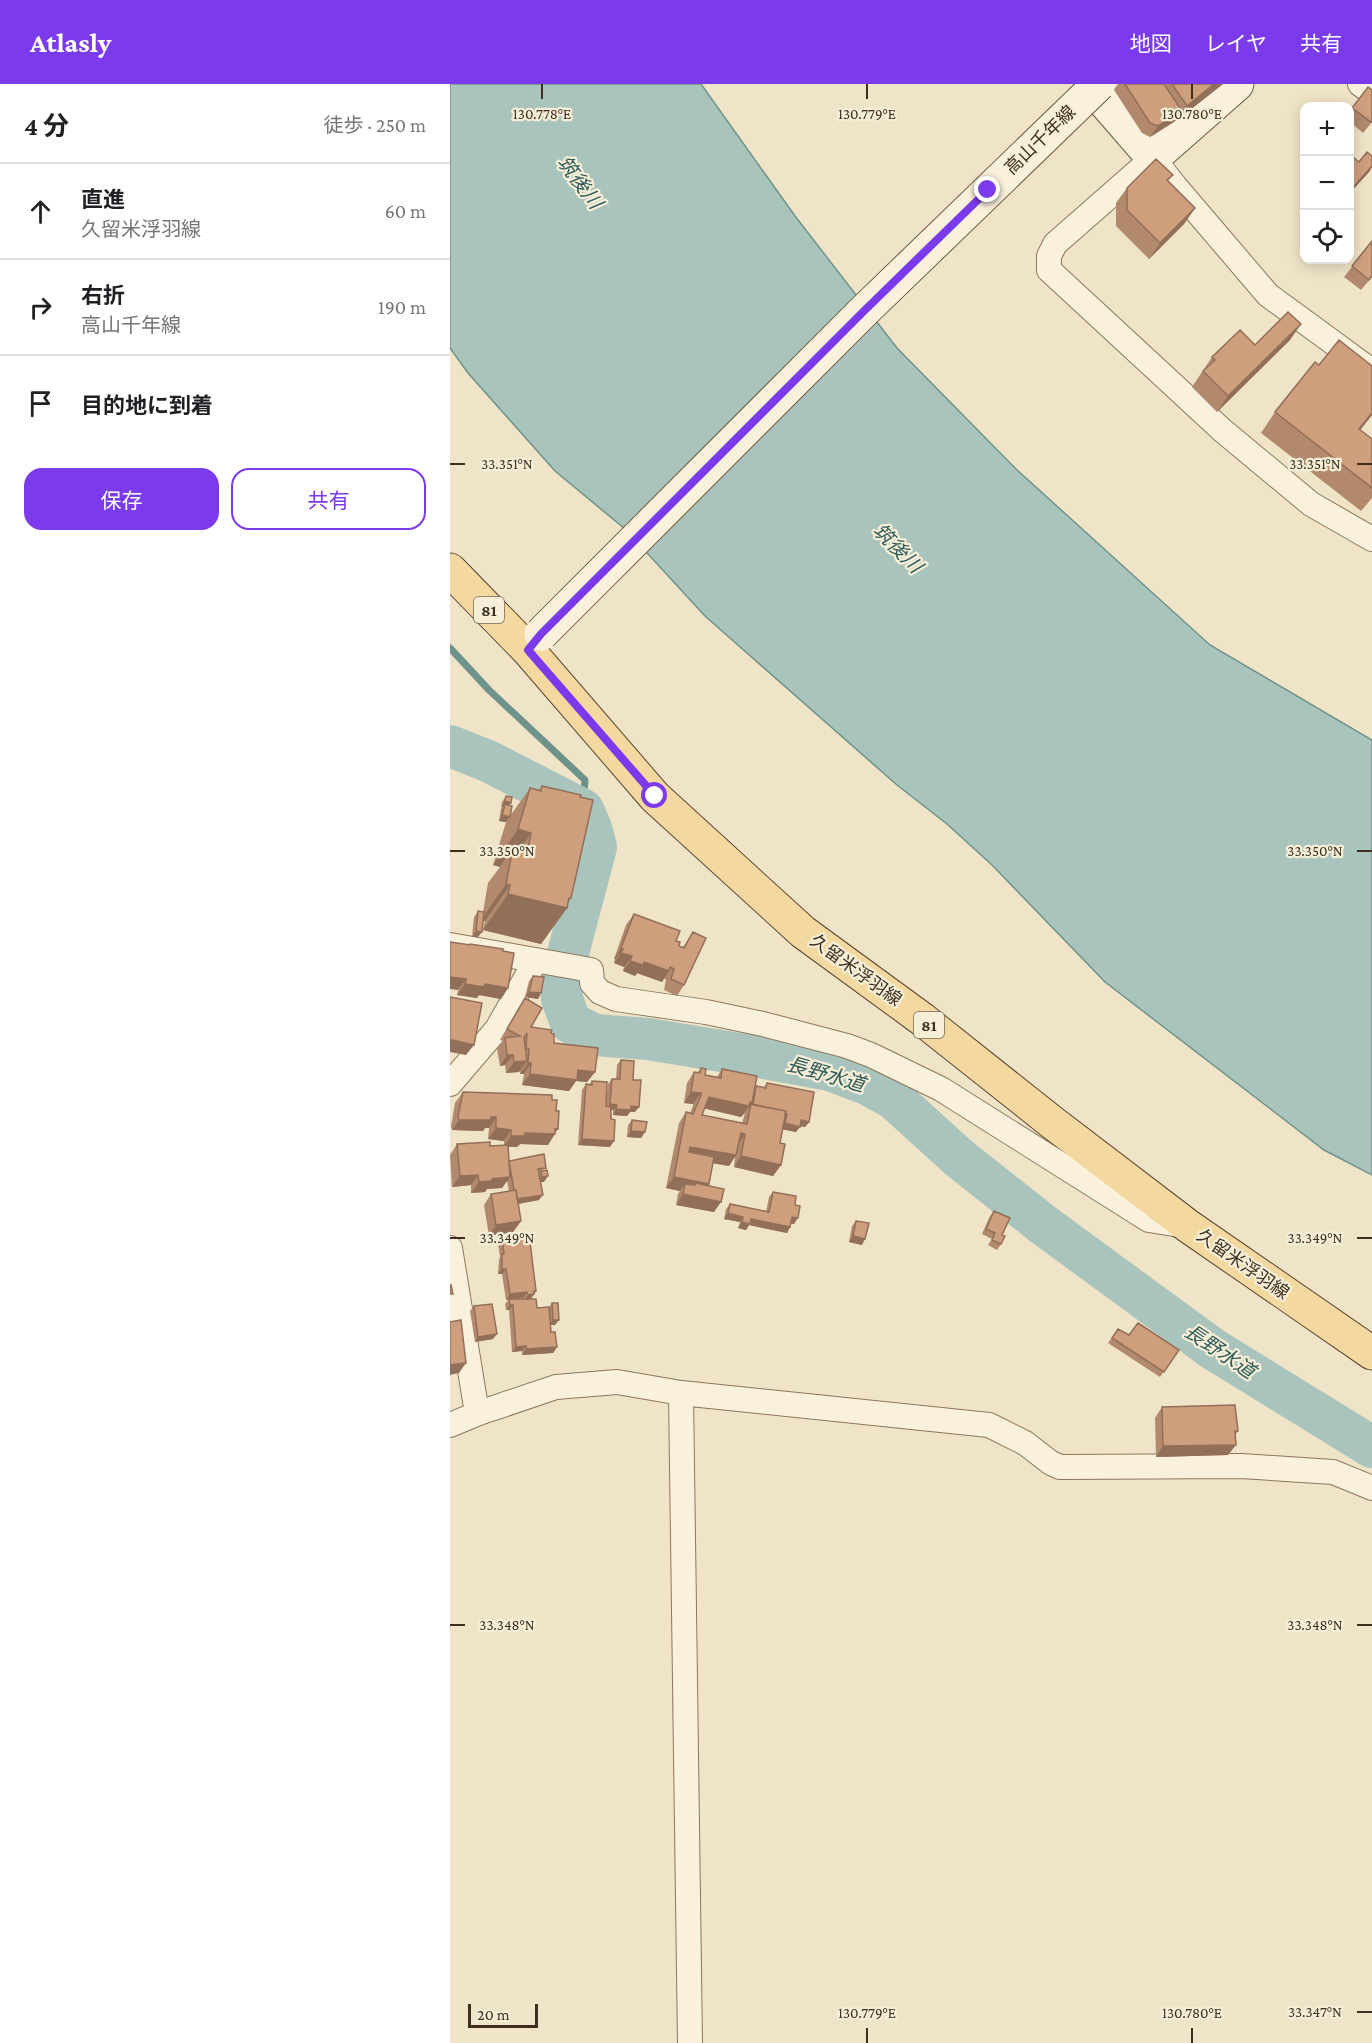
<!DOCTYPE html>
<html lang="ja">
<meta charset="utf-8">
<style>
body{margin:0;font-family:"Crimson Pro","Noto Sans JP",serif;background:#f6f6f6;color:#202124}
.controls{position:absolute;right:18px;top:18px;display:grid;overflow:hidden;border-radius:12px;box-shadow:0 3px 15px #0003}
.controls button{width:54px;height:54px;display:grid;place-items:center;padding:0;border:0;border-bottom:2px solid #e0e0e0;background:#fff;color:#202124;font:30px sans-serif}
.scale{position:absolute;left:18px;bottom:15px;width:70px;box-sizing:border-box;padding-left:6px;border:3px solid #3d2e20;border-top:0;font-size:16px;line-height:21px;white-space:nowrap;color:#3d2e20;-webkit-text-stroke:4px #f7eed8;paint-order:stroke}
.stop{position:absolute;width:18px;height:18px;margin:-14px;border:4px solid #7c3aed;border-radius:50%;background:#fff}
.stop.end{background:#7c3aed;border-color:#fff;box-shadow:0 2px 6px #0008}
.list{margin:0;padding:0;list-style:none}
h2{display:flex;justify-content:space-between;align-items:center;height:78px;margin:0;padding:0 24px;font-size:26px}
h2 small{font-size:20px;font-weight:400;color:#757577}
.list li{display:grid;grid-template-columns:39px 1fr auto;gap:18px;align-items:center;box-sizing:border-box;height:96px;padding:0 24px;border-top:2px solid #e0e0e0}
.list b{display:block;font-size:22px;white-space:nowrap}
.list p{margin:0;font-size:20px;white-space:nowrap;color:#757577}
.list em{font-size:20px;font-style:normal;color:#757577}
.actions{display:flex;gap:12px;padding:18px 24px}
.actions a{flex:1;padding:14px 0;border:2px solid #7c3aed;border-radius:18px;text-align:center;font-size:21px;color:#7c3aed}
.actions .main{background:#7c3aed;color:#fff}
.icon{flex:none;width:33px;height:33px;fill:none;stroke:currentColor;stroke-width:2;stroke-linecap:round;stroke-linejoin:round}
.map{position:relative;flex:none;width:922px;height:1959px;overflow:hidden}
header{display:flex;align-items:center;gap:36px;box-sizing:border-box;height:84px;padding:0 30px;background:#7c3aed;color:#fff}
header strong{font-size:28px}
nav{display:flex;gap:33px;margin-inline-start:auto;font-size:21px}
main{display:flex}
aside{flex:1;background:#fff}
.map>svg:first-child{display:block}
.water{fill:#a9c4bc;stroke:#6f938a;stroke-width:1.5}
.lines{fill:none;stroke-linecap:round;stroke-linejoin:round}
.stream{stroke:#6f938a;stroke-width:7}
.river{stroke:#a9c4bc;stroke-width:42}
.minor-casing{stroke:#8d765c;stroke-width:26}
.secondary-casing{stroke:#6f573f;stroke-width:35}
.primary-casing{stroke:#5b4430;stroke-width:35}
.minor{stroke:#faf1dc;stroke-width:24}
.secondary{stroke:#faf1dc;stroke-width:33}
.primary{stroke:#f3d9a0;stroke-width:33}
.secondary-bridge-casing{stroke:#6f573f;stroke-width:35;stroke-linecap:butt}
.secondary-bridge{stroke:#faf1dc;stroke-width:33}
.wall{fill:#b2896c;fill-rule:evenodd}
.shaded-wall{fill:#916f58}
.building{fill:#cf9f7d;stroke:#916f58;stroke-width:1.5}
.route{stroke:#7c3aed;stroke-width:8}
.ticks{fill:none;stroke:#3d2e20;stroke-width:2}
.labels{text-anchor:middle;stroke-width:4.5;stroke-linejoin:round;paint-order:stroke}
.shield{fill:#f7eed8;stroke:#756857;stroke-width:1.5}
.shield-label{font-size:16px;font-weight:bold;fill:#3d2e20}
.street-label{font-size:18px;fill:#3d2e20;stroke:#f7eed8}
.water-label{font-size:20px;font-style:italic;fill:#2f5d5a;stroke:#f7eed8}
.ticks-label{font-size:15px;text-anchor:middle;fill:#3d2e20;stroke:#f7eed8;stroke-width:4.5;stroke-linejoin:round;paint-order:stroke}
</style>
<header>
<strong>Atlasly</strong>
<nav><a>地図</a><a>レイヤ</a><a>共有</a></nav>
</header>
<main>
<aside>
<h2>4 分<small>徒歩 · 250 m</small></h2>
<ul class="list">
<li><svg class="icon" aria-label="ahead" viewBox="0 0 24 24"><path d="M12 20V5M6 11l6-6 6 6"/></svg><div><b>直進</b><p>久留米浮羽線</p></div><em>60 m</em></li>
<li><svg class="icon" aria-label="right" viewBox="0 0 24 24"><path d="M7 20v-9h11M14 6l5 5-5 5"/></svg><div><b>右折</b><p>高山千年線</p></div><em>190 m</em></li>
<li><svg class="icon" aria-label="arrive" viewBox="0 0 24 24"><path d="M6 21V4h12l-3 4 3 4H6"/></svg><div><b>目的地に到着</b></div></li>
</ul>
<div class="actions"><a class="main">保存</a><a>共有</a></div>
</aside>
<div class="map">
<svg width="922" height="1959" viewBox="0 0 922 1959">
<rect width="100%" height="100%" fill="#f0e4c8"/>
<path class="water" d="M0,0h251l94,132 102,132 119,121 194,176 162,95v435l-48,-25 -219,-168 -113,-117 -45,-41 -50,-39 -192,-169 -80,-87 -70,-58 -87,-98 -18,-25z"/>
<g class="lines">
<path class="stream" d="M0,564l39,42 96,90 -2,25"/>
<path class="river" d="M0,662l40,16 93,48 8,18 5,19 -35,133 1,19 9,24 24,12 53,4 116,19 66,12 37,14 27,15 65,59 86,68 168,123 159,98"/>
<g class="minor-casing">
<path id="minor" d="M910,0l12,9
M922,287l-104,-76 -93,-109 -22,-28 -98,86 -6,12v14l173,160 89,74 61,35
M0,861l141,25 1,13 8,9 16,7 90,13 57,12 84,22 24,9 70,34 208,131 37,6
M0,1000l47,-55 39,-69
M0,1164l25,153 4,12
M231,1309l9,650
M0,1341l29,-12 77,-26 61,-5 64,11 308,32 36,18 26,20 9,4 181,-1 92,6 39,16"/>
</g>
<g class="secondary-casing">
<path id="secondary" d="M641,0l10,14 52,60 84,-74"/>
</g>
<g class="primary-casing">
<path id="primary" d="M0,486l78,80 127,147 148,135 119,87 131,104 135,103 184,127"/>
</g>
<use href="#minor" class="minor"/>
<use href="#secondary" class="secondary"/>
<use href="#primary" class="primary"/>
<g class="secondary-bridge-casing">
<path id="secondary-bridge" d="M91,550l324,-324 234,-226"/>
</g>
<use href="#secondary-bridge" class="secondary-bridge"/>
</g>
<path class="wall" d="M668,0h105l-47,37h-1l-25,16 -8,-4 -28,-43z
M918,3l4,35 -9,11 -13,-11v-11z
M723,91l-5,6 27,27 -11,16 -35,35 -33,-33v-23l11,-15z
M922,157v36l-11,13 -17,-13z
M840,256l-73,72 -25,-25 20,-30 43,-12z
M869,281l53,1v49l-12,15 12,9v59l-11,13 -100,-78 14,-21z
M92,702l26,117 -1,5 -26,36 -58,-14 2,-9 -2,-1 -5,17h-6l2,-20 4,-6 5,1 5,-29 12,-16 -7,-2 13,-43 -7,-1 2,-12 1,-2h-1l1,-5 4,-6 3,9 1,11 20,-28 9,2z
M184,830l42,27 3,5 4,1 10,-15 -9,53 -7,11 -13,-6 2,-10 -2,-2 -2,4 -25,-9 -2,3 -12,-5 1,-4 -10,-4 1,-4h-1l12,-34z
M20,860l33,7 5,37 -7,11 -22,-4 -2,3 -20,-3z
M83,892l8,17 -3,6 -13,-2 4,-16z
M75,914l6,29 20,6 3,10 41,29 -8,10 -11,-1 -7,10 -47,-6 2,-11h-4v-4l-1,2 -13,1 -1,-8 -5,1 -3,-17 6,-8 -3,-1 18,-31z
M171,976l12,20 2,32h-5l-3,4 -14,-1v-5h-2l-1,37 -32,-2 4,-55 4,-6 3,1 3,-4 14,25 2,-22 4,-5h4l1,-14z
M251,984l4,7 12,2 5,-8 33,19h8l4,-5 42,39 -4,5 -5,-1 -4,6 -14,-3 -2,14 1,22 -8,11 -39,-9 1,-10 -6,9 -16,-3 -5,23 6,26 -38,-7 2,-11 2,-3 -14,-3 13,-65 7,-11 4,1 3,-7v-2l-9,-1 3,-20 7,-11 3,1zM255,1024l36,9 4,-4 -3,10 -40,-8z
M13,1008l92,40 -7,13 -28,-1 -3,3h-9l1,14 36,9 -1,12h-4l-1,18 -21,4 3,17 -8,11 -24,4 -5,-31 7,-11 18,-3 -2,-10 -5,7 -15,1 -2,3 -14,1v-8l-19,2 -2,-32 7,-11 33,2 14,-1v-4l-16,-2 1,-11h-4l-2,3 -31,-1 -1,-3 4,-24z
M182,1036l13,12 -4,6 -14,-1 1,-12z
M323,1108l22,13 -1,19 -3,-1 -1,4 -3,6 -38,-8 -3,5 -8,-2 2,-6 -16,-3 2,-10 4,-5 36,8 3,-15z
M544,1127l8,24 -1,9 -4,6 -9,-5 4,-6 -10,-5 8,-18z
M406,1137l6,24 -13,-3 3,-16z
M52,1154l34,53 -5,8 6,9 12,-1 3,-4 3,22h-4v7l6,15 -4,6 -31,2v-4l-10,1 -3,-42h-3l-1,-6 4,-5 -3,1 -4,-26h-4l1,-14 1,-3 -2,-14z
M24,1222l19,33 -18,3 -5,-31z
M668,1245l11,6 50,15 -19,27 -52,-34z
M712,1323l76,24 -3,5 -7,19 -72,2 -1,-39z"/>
<path class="shaded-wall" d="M764,0h9l-47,37 11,-15z
M732,27l-8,11 -24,15 8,-11z
M922,82l-2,5 -20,22v-2z
M745,124l-11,16 -35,35 11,-16z
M851,240l-11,16 -73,72 11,-16z
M922,329v2l-27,34 14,-20z
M55,717l6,2 -4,5 -2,-4 -3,3h-1z
M52,731l7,2 -3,5 -7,-1z
M68,745l13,4 -21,30 3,-16 -13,20 -7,-2z
M56,800l4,1 -25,36 -4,-1z
M58,810l61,4h2l-6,9 2,1 -26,36 -58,-14z
M26,847l6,1 -4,5h-6z
M171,864l2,1 -8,10h-1z
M171,869l11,3 -8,11 -10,-4z
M180,877l14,1 25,9 -7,11 -25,-9 -2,3 -12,-5z
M0,893l16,2 -8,11 -8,-1z
M15,900h20l23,4 -7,11 -22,-4 -2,3 -20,-3z
M79,908l12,1 -3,6 -13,-2z
M2,956l22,5 -8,10 -16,-3v-9z
M57,971h6l-8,10 -5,1z
M77,977l-8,11 -13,1 8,-11z
M78,979h3l-7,11h-4z
M128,986l17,2 -8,10 -11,-1 -7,10 -47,-6 8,-11z
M241,1008l10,1 -8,11 -9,-1z
M259,1013l41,5 2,1 -11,14 -39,-9z
M160,1020l7,1 -4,5h-7z
M181,1022l8,1 -4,5h-5l-3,4 -14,-1 3,-6z
M46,1033l-7,11h-4l-2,3 -31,-1 7,-10z
M351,1036l8,2 -4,5 -7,-1z
M335,1039l15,4 -4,5 -15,-3z
M46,1044l15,2 -7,11 -16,-2z
M105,1045h3l-4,5h1l-7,11 -28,-1 -3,3 -13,-1 7,-10z
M181,1047l14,1 -4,6 -14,-1z
M291,1049l4,1 -7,10z
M132,1055l32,2 -4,6 -32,-2z
M240,1063l46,8 -7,11 -47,-8z
M291,1072l40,9 -8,11 -39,-9z
M28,1091l-7,10 -19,2 8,-11z
M98,1092l-4,6h-6l4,-5z
M60,1093l-8,11 -15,1 -2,3 -14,1 8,-11 13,-3z
M224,1093l35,7 -7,11 -7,-10v-2l-6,9 -4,-8 -5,7 -14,-3z
M233,1110l38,8 -7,10 -38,-7z
M93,1111l-4,5 -27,5 4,-5z
M278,1129l15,4 -3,5 -16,-3z
M342,1133l6,1 -4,6 -6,-1z
M301,1135l39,8 -3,6 -38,-8 -3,5 -8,-2 4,-6z
M71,1137l-8,11 -24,4 7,-11z
M403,1152l12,3 -3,6 -13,-3z
M52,1185h4l-4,5h-4z
M84,1207h2l-6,9 -6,1 4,-6z
M77,1208l-3,5 -18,3 4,-6z
M60,1221h3l-4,5h-3z
M103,1236h6l-4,5h-6z
M47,1250l-4,5 -18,3 3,-5z
M76,1262l-4,5 -10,1 4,-5z
M107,1263l-4,6 -31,2 4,-6z
M16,1279l-7,10 -9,2v-10z
M786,1361l-8,10 -72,2 7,-11z"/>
<path class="building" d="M675,0h39l18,27 -24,15 -8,-3z
M722,0h42l-27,22z
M918,3l4,3v30l-1,2 -19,-14z
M917,68l5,4v10l-22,25v-32l2,-3 7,6z
M706,75l17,16 -6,5 28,28 -35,35 -33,-33v-22z
M922,157v35l-3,4 -17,-14z
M838,228l13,12 -73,72 -25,-25 12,-11 -3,-3 28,-27 15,15z
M889,256l33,26v47l-13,16 13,10v49l-97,-76 40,-50 4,3z
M92,702l39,9 -1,2 13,3 -22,98h-2l-2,10 -59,-14 2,-9 -4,-1 7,-37 15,2 3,-16 -13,-4 12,-41 11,3z
M56,712l6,1 -1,6 -6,-2z
M55,720l7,2 -2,11 -8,-2z
M28,827l6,1 -2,20 -6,-1z
M184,830l46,17 -4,10 4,1 -1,4 5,2 9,-16 13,6 -22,47 -13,-6 3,-10 -4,-2 -1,4 -25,-9 -1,3 -13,-4 2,-5 -11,-3 2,-4 -2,-1z
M0,858l20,3v-1l33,5v2l11,2 -6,35 -23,-4 -1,3 -19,-3 1,-5 -16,-2z
M83,892l11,1 -3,16 -12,-1z
M0,913l32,6 -8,42 -22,-5 -1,3h-1z
M75,914l17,10 -11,19 21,3 -1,3 3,1v9l44,5 -3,24 -17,-2 -1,10 -47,-6 1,-11h-3l1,-14 -3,-1 1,-15 -3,5 3,23 -13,1 -1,-7h-6l-2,-17 15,-2 -13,-7z
M171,976l13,1 -1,19h8l-2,27 -8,-1v4l-15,-1 1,-4 -7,-1 2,-25h8z
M251,984l5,1 -1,6 16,3 1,-9 35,7 -5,27 -2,-1 -1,4 -40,-9 -7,18 45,9 4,-20 35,7 -6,32 5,1 -4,21 -40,-9 4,-22 -4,-1 -5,22 -46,-8 -1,5 25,5 -5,27 -35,-7 12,-65 7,2 8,-19v-2l-10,-1 3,-20 6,1z
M142,997l15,1 -1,24 5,1v12l4,1 -1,21 -32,-2 4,-55 6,1z
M317,999l47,9 -5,30 -8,-2 -1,7 -15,-4 2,-9h-2l1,-3 -33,-6 3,-19 10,2z
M13,1008l89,3v5h5l-1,11h3l-1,18h-3v5l-30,-1v3h-14v-6l-15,-2v-11h-5v3h-32l-1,-4z
M182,1036l15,2 -2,10 -14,-1z
M40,1058v4l18,-1 2,32 -18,2v2l-13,1 -1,-7 -18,1 -3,-32z
M94,1070l2,14 -8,1 5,26 -26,4 -1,-9h-2l-5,-29z
M97,1086l1,6 -6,1 -1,-6z
M245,1099l29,6 -3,13 -38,-8 2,-10 10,1z
M66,1106l5,31 -25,4 -5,-31z
M323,1108l23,4 -1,9 5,1 -2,12 -6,-1 -2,10 -39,-8 -1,5 -8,-2 1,-5 -15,-4 2,-9 39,8z
M544,1127l16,7 -8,17 3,1 -4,8 -9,-4 3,-7 -9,-4z
M406,1137l13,2 -4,16 -12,-3z
M79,1150l7,57h-2v3l-6,1 -1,-3 -17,2 -4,-25h-4v-15h2l-2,-16z
M0,1201h1l2,9h-3z
M59,1215h27l1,9 12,-1 2,25h4l2,15 -31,2v-3l-10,1 -3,-42h-3z
M102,1219h6l1,17h-6z
M42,1220l5,30 -19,3 -4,-31z
M11,1236l5,43 -16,2v-43z
M688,1239l41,27 -15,22 -52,-34 6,-9 11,6z
M785,1321l3,26h-3l1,14 -73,1 -1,-39z"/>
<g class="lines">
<path class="route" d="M205,712l-127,-146 13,-16 324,-324 123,-120"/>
</g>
<path class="ticks" d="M92,0v15M417,0v15M742,0v15M0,380h15M907,380h15M0,767h15M907,767h15M0,1154h15M907,1154h15M0,1541h15M907,1541h15M907,1928h15M417,1944v15M742,1944v15"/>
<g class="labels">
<g class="shield">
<rect x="24" y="513" width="30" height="26" rx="4.5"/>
<rect x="464" y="928" width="30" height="26" rx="4.5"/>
</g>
<g class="shield-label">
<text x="39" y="532">81</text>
<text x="479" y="947">81</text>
</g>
<g class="street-label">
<text transform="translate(590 56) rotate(-44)" y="6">高山千年線</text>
<text transform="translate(406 886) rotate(36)" y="6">久留米浮羽線</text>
<text transform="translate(793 1180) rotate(35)" y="6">久留米浮羽線</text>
</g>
<g class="water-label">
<text transform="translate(130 98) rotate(53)" y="7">筑後川</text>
<text transform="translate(448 464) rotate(45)" y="7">筑後川</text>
<text transform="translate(376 990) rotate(16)" y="7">長野水道</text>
<text transform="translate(770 1267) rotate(34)" y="7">長野水道</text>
</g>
</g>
<g class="ticks-label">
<text x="92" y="35">130.778°E</text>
<text x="417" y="35">130.779°E</text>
<text x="742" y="35">130.780°E</text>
<text x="57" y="385">33.351°N</text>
<text x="865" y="385">33.351°N</text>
<text x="57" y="772">33.350°N</text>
<text x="865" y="772">33.350°N</text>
<text x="57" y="1159">33.349°N</text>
<text x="865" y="1159">33.349°N</text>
<text x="57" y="1546">33.348°N</text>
<text x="865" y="1546">33.348°N</text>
<text x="865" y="1933">33.347°N</text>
<text x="417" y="1934">130.779°E</text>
<text x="742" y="1934">130.780°E</text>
</g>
</svg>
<div class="controls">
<button>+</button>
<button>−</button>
<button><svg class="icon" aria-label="locate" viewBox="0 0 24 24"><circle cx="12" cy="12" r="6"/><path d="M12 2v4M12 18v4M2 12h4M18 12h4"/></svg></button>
</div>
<div class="scale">20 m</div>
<div class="stop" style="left:205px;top:712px"></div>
<div class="stop end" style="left:538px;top:106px"></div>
</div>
</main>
